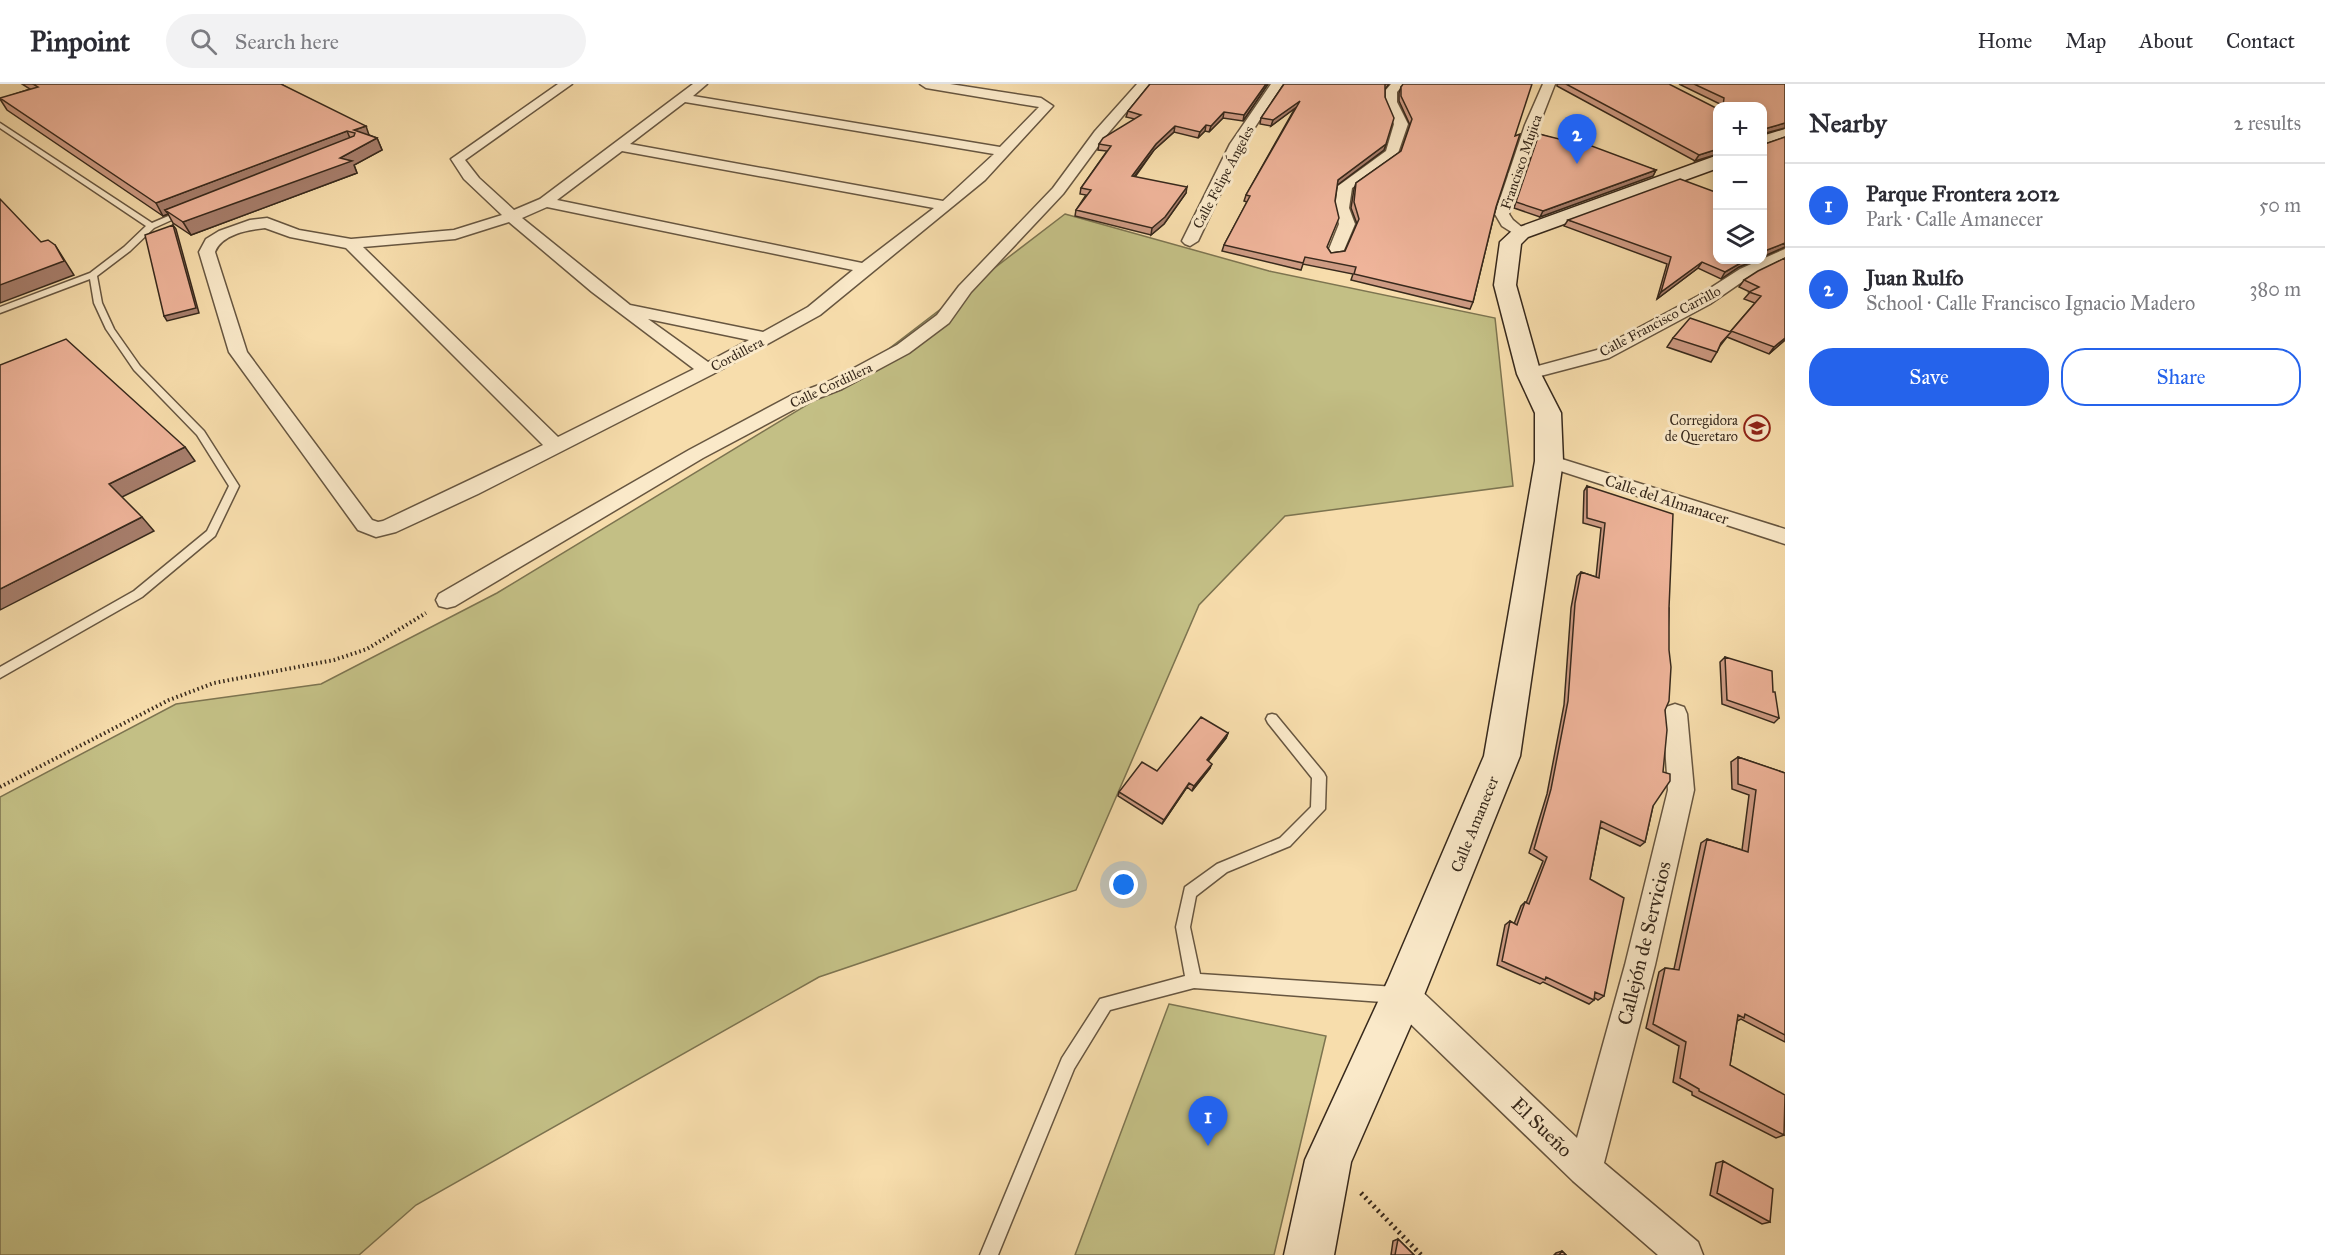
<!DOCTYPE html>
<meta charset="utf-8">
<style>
body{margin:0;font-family:"IM FELL Great Primer",serif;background:#f2f2f3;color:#2b2b33}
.controls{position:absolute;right:18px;top:18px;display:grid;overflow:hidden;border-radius:12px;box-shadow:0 3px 9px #0003}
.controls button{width:54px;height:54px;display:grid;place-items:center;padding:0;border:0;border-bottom:2px solid #e1e1e2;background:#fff;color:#2b2b33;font:30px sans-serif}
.you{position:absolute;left:1124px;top:801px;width:21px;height:21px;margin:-15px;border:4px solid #fff;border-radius:50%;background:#1a73e8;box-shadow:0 0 0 9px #1a73e833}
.badge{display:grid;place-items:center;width:39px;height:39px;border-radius:50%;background:#2563eb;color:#fff;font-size:20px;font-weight:700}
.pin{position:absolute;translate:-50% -50px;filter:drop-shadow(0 2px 3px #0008)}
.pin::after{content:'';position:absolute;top:32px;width:21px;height:18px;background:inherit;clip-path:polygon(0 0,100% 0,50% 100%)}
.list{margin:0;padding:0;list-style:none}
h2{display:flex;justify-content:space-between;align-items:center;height:78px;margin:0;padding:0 24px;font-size:26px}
h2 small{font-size:20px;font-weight:400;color:#7c7c81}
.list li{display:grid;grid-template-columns:39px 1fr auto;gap:18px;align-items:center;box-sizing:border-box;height:84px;padding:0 24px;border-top:2px solid #e1e1e2}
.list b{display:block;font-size:22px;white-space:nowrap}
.list p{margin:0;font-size:20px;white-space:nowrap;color:#7c7c81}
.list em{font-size:20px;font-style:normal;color:#7c7c81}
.actions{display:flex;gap:12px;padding:18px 24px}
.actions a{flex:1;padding:14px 0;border:2px solid #2563eb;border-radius:24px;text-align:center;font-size:21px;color:#2563eb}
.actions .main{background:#2563eb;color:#fff}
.icon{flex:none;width:33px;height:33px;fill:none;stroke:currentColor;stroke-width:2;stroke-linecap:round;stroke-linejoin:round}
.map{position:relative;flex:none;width:1785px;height:1171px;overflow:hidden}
header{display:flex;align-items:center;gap:36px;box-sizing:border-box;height:84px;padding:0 30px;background:#fff;border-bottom:2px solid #e1e1e2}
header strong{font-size:28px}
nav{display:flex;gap:33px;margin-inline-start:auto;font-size:21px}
.search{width:420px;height:54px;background:#f2f2f3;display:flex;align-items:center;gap:15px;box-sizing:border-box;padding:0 21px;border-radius:33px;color:#7c7c81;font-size:22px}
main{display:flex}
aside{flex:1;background:#fff}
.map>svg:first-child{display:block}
.green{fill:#c3bf85;stroke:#7d7450;stroke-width:1.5}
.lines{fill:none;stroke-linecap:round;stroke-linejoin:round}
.lane-casing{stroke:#675640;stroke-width:3}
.street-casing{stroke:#675640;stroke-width:3}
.secondary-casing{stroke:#37291c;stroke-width:3}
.path-far1{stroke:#37291c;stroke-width:4;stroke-dasharray:1.5 3;stroke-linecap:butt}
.path{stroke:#37291c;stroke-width:5;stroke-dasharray:2 4;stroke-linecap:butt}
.lane{fill:#fae9c9;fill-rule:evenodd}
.street{fill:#fae9c9;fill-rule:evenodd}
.secondary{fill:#fae9c9;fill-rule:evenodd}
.wall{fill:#ce9b84;stroke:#37291c;stroke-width:1.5}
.shaded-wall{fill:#a77e6c;stroke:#37291c;stroke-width:1.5}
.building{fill:#efb49a;stroke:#37291c;stroke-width:1.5}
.labels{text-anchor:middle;stroke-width:6;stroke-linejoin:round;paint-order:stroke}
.far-street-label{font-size:14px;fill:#37291c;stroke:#fae9c9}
.far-poi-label{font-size:14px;fill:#37291c;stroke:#fae9c9;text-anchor:end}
.street-label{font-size:16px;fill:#37291c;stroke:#fae9c9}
.near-street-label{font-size:20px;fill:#37291c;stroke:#fae9c9}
</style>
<header>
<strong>Pinpoint</strong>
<div class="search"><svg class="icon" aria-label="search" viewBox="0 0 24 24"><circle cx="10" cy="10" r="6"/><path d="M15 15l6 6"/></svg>Search here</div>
<nav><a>Home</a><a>Map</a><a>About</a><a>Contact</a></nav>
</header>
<main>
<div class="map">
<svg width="1785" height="1171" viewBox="0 0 1785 1171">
<rect width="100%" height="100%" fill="#f7ddac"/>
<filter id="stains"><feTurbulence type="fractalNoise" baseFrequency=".00333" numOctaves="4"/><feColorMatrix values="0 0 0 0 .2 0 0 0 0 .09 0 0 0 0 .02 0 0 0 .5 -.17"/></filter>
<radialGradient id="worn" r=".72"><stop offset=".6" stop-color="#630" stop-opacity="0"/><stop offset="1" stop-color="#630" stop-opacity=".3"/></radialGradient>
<path class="green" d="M1065,130l204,57 226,47 18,168 -228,30 -86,89 -123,285 -257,87 -403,228 -57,50h-359v-458l176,-93 145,-20 176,-91 351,-213z
M1169,920l157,32 -52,219h-199z"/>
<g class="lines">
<g class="lane-casing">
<path id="lane" d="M0,39l152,100 28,-12 7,2 -33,15 -24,23 -33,25 5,27 12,26 26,37 64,65 35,55 -24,50 -73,61 -142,81v-11l134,-76 73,-60 22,-45 -32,-51 -63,-65 -28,-41 -12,-26 -4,-24 -90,34v-6l90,-34 34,-26 22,-21 -146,-98z
M1272,630l4,1 48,58 2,4 -1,32 -35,37 -63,26 -31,24 -6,31 10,47 196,13 5,3 3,5 -3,5 -5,3 -202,-15 -84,22 -36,59 -76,186h-18l82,-197 38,-59 85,-23 -9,-49 9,-40 32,-23 63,-26 31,-31 1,-29 -44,-55 -2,-4 2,-4z"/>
</g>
<g class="street-casing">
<path id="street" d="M558,0h14l-107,76 14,18 35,32 26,-11 153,-115h14l-14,12 307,51 39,-40 -113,-19 -6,-4h30l91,14 12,8 -68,74 -165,135 -107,59 -235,120 -82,38 -20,5 -18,-7 -129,-178 -30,-100 7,-13 13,-8 31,-11 17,-2 32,12 52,9 103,-9 48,-15 -38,-36 -13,-20zM685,18l309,52 -51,47 -313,-57zM622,67l312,57 -72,55 -305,-63zM547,123l306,63 -45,37 -45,25 -133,-27 -108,-87zM509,138l83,70 102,77 -136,68 -195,-190 92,-8zM265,144l25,9 56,11 197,197 -160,76 -5,1 -6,-2 -125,-168 -32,-100c7,-18 33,-22 50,-24zM648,235l101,21 -41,22z
M1137,0h13l-45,53 -42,57 -92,98 -22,31 -40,30 -67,36 -36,14 -103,55 -248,148 -8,2 -8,-2 -3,-6 3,-6 250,-144 103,-55 38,-14 67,-36 40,-30 22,-29 94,-98 42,-57z
M1271,0h12l-39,60 -46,97 -8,5 -5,-2 -3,-3 48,-97z
M1391,0h13l-7,8v10l11,22 -11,32 -45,32 -3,20 6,16 -14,33h-12l-2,-3 12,-30 -4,-16 3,-22 48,-35 8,-27 -9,-22v-11z
M1543,0h12l-16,41 -30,89 4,6 16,13 -8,5 -19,-12 -7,-12 30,-89z
M1785,165v11l-33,15 -42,29 -101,54 -80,21 -6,-1 -3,-4 3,-4 74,-20 101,-54 42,-27z
M1549,371l236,74v15l-243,-79 -3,-4 3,-4z
M1675,620l9,3 3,7 7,76 -39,175 -51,198 94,79 5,13h-45l-85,-74 -181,-175 -4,-11 4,-11 11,-4 11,4 163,154 48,-173 43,-175 -5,-76 3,-7z"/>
</g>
<g class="secondary-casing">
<path id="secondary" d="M1785,45v11l-23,8v-12z
M1718,71v13l-190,69 -7,7 -5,41 25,89 20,39 2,48 -43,295 -96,239 -73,167 -17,93h-50l21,-95 83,-180 96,-224 51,-295v-48l-18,-39 -23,-89 6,-43 14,-13z"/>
</g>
<path class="path-far1" d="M0,703l169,-87 45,-17 120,-23 33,-11 59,-36"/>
<path class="path" d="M1361,1109l60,62"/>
<use href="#lane" class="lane"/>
<use href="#street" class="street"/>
<use href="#secondary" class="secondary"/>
</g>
<path class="wall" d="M22,0h259l88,51 8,3 5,12 -28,15 3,8 -166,62 -18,-12 -5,-9 -5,2 -156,-106 -7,-11 30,-10z
M1150,0h118l-25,37 -20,-3 -14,14 -4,-1 -7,7 -24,-6 -20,18 -19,27 51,16 -22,31 -13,11 -76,-19 1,-6 10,-15 -6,-1 1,-6 26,-37 -9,-1 1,-6 36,-25 -9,-2 2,-6z
M1284,0h105l-4,5 1,55 -2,6 -47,35 -10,62 4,6 14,-2 12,-27 -6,-16 3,-19 2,-6 45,-32 9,-26 -11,-24v-8l2,-6 114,49 -19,71 -23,95 -3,7 -119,-29 2,-6 -50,-10 -2,6 -79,-19 2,-6 23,-43 -3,-1 2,-6 49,-87 -24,18 -11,-2 1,-6z
M1557,0h112l49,70 -23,7 -138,-75z
M1679,0h106l-21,49 1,11 20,-7v110l-23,10v-151h-42v-2z
M1539,50l117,36 -3,6 -113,41 -26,-9 23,-69z
M1568,136l150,40h38l-17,7 -18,12 -23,-11 -41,31 10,-35 -103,-38z
M1785,174v82l-16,14 -42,-17 -7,9 -3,6 -6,10 -44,-15 6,-9 57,-6 25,-29 -11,-4 6,-7 -11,-5 5,-7z
M1587,402l82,122 -4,102 -12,96 -8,36 -5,4 -40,-19 -10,52 14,117 -6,4 -3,-2 -1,2 -5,4 -46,-22 -3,2 -43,-19 8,-40 5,-4 4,3 7,-18 4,-4 1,1 17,-42 -14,-8 18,-59 17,-89 7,-97 6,-32 4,-4 15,5 5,-49 -18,-5 1,-32z
M1725,573l54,61 -5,5 -52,-19 -2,-42z
M1228,649l-2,5 -18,23 2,7 -18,23 -5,-4 -25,37 -44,-28 1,-4z
M1738,673l47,16v269l-44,-23 -4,2 -7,44 54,70 -8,3 -84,-43v-3l-19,-10 6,-36 -33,-18 13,-56 6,-4 9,1 27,-126 6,-4 35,11 7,-55 -17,-6 -1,-27z
M1723,1077l47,61 -8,2 -52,-29 6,-32z
M1398,1155l16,16h-23l2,-14z
M1562,1167l4,4h-12l2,-2z"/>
<path class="shaded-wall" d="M1266,0h2l-25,37 1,-6z
M1300,17l-2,5 -27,20 2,-6z
M1224,28l-1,6 -14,14 2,-6z
M1785,39v5l-23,6 2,-5z
M1206,41l-1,6 -7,7 2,-6z
M366,42l4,12 -16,-8z
M1175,42l-1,6 -20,18 -24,32 2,-6 24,-32z
M347,47l5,12 -187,67 3,4 -5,2 -7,-13z
M377,54l5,12 -28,15 3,8 -166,62 -8,-13 157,-64z
M1386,60l-2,6 -48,36 2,-6z
M1718,65v5l-23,7 4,-6z
M1656,86l-3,6 -113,41 3,-6z
M1187,103l-1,6 -22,31 -13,11 1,-7z
M173,141l3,4 23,84 -32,8 -3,-5z
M1785,159v4l-23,10v-5z
M55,161l19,30 -74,28v-18z
M1746,176h10l-17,7 -18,12 4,-7z
M1702,178l-4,6 -41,31 4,-7z
M1785,254v2l-16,14 5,-7z
M185,363l10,14 -75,37 -11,-14z
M142,433l12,14 -154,79v-21z
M1228,649l-2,5 -21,27 2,-5z
M1212,680l-2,4 -18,23 2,-5z
M1189,699l-2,4 -25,37 2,-4z"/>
<path class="building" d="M33,0h248l85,42 -12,4 23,8 -37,20 12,3 -169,61 -18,-12 189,-74 1,-3 -8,-2 -191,72 -156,-105 38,-11z
M1150,0h116l-22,31 -20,-3 -13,14 -5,-1 -6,7 -25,-6 -19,18 -24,32 55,11 -22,30 -13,11 -76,-18 15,-20 -10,-2 30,-42 -12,-2 4,-6 38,-23 -13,-4z
M1284,0h102l-1,1v12l9,21 -8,26 -48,36 -3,21 4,17 -12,29 4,6 14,-2 14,-32 -5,-17 2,-19 45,-32 11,-32 -11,-23v-9l2,-3h129l-17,52 5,-2 -24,73 -23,95 -119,-28 2,-7 -51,-10 -2,6 -79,-18 26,-49 -4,-1 54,-94 -27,19 -12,-2z
M1566,0h103l49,25v40l-19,6z
M1694,0h91v39l-21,6 1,15 20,-7v106l-23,9v-146h-39l1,-8z
M1539,50l20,5 6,-3 91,34 -113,41 -27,-9z
M1680,95l38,14v67h28l-21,12 -23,-10 -41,30 10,-35 -103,-37z
M0,115l41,43 7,-2 7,5 9,16 -64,24z
M173,141l23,83 -32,8 -19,-81z
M1785,174v80l-11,9 -43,-16 30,-35 -12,-4 10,-5 -15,-7 14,-9z
M1690,234l41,14 -10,11 -4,9 -44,-14z
M66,255l119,108 -76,37 33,33 -142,72v-224z
M1587,402l86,28 -4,94v42l2,17 -2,34 -4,9 2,20 -4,42 7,2v7l-17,25 -8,36 -44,-21 -11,58 34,19 -20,98 -9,-4 -1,8 -48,-23 -1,3 -43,-19 8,-40 7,4 8,-23 4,2 18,-47 -13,-8 17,-60 17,-88 7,-98 6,-31 18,6 6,-55 -18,-5z
M1725,573l47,14 1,21h2l4,26 -52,-18z
M1201,633l27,16 -21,27 5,4 -18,22 -5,-3 -25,37 -45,-28 23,-30 15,9z
M1738,673l47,16v262l-40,-21 -1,4 -6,-3 -8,50 55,30 -1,40 -85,-44v-2l-19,-11 6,-36 -33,-18 12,-56 14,2 28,-131 41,13 8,-62 -18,-6z
M1723,1077l50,28 -3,33 -53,-29z
M1398,1155l16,16h-19z
M1562,1167l4,4h-7z"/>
<defs>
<g id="school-ring" transform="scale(1.35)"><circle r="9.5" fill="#fae9c9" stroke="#8f2418" stroke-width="1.5"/><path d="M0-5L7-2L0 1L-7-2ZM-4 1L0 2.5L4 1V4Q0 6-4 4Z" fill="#8f2418"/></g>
</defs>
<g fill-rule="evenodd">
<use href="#school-ring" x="1757" y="344"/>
</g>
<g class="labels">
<g class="far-street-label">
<text transform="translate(1521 78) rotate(-71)" y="5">Francisco Mujica</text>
<text transform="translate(1223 93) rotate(-62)" y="5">Calle Felipe Ángeles</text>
<text transform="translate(1660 237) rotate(-28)" y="5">Calle Francisco Carrillo</text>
<text transform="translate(737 270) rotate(-28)" y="5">Cordillera</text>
<text transform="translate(831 301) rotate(-25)" y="5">Calle Cordillera</text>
</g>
<g class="far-poi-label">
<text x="1738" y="341">Corregidora<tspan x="1738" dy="16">de Queretaro</tspan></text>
</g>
<g class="street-label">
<text transform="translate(1667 415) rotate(18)" y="6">Calle del Almanacer</text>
<text transform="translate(1474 740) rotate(-68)" y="6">Calle Amanecer</text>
</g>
<g class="near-street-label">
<text transform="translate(1644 859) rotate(-76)" y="7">Callejón de Servicios</text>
<text transform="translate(1542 1043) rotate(44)" y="7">El Sueño</text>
</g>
</g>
<rect width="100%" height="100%" filter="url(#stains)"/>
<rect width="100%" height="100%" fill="url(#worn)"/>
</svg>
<div class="controls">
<button>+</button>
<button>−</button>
<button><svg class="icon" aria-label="layers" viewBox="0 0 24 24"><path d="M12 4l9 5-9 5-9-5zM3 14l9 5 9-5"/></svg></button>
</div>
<div class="you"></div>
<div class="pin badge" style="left:1208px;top:1062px">1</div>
<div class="pin badge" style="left:1577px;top:80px">2</div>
</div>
<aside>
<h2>Nearby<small>2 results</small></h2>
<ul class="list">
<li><span class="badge">1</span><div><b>Parque Frontera 2012</b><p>Park · Calle Amanecer</p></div><em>50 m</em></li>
<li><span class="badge">2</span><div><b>Juan Rulfo</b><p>School · Calle Francisco Ignacio Madero</p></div><em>380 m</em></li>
</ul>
<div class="actions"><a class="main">Save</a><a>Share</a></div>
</aside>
</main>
